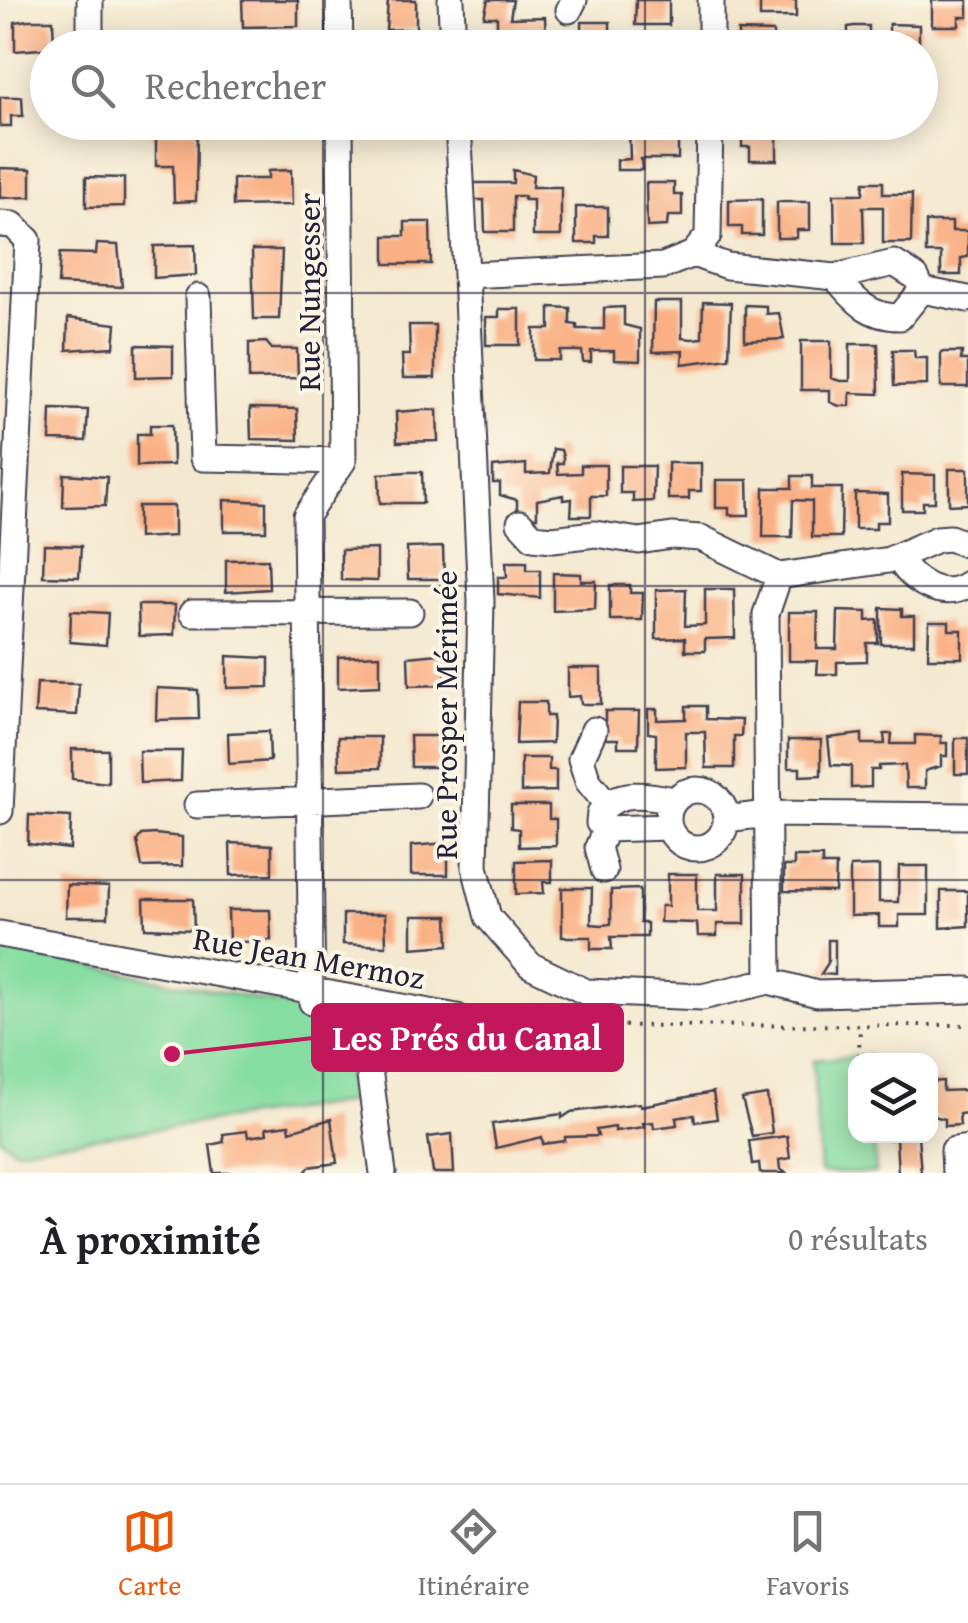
<!DOCTYPE html>
<html lang="fr">
<meta charset="utf-8">
<style>
body{margin:0;font-family:"Gentium Book Plus",serif;background:#f2f2f2;color:#202124}
.controls{position:absolute;right:30px;bottom:30px;display:grid;overflow:hidden;border-radius:20px;box-shadow:0 5px 25px #0003}
.controls button{width:90px;height:90px;display:grid;place-items:center;padding:0;border:0;border-bottom:2px solid #e0e0e0;background:#fff;color:#202124;font:50px sans-serif}
.list{margin:0;padding:0;list-style:none}
h2{display:flex;justify-content:space-between;align-items:center;height:130px;margin:0;padding:0 40px;font-size:42px}
h2 small{font-size:32px;font-weight:400;color:#757577}
.icon{flex:none;width:55px;height:55px;fill:none;stroke:currentColor;stroke-width:2;stroke-linecap:round;stroke-linejoin:round}
.map{position:relative;flex:none;width:968px;height:1173px;overflow:hidden}
.search{position:absolute;background:#fff;box-shadow:0 5px 25px #0003;left:30px;right:30px;top:30px;height:110px;display:flex;align-items:center;gap:25px;box-sizing:border-box;padding:0 35px;border-radius:55px;color:#757577;font-size:38px}
.sheet{height:310px;background:#fff}
nav{display:flex;justify-content:space-around;align-items:center;box-sizing:border-box;height:140px;border-top:2px solid #e0e0e0;background:#fff;font-size:28px;color:#757577}
nav a{display:grid;justify-items:center;gap:5px}
nav .on{color:#ea580c}
.map>svg:first-child{display:block}
.green{fill:#85dda1;stroke:#54806e;stroke-width:2.5}
.building{fill:#fab084}
.lines{fill:none;stroke-linecap:round;stroke-linejoin:round}
.minor-casing{stroke:#424051;stroke-width:29}
.path{stroke:#424051;stroke-width:4;stroke-dasharray:2.5 8;stroke-linecap:butt}
.minor{stroke:#fff;stroke-width:25}
.grid{fill:none;stroke:#22223b;stroke-width:2.5;stroke-opacity:0.55}
.labels{text-anchor:middle;stroke-width:8;stroke-linejoin:round;paint-order:stroke}
.street-label{font-size:32px;fill:#22223b;stroke:#fcf5e5}
.leader{fill:none;stroke:#c2185b;stroke-width:4}
.callout-dot{fill:#c2185b;stroke:#fcf5e5;stroke-width:4}
.callout{fill:#c2185b;stroke:#c2185b;stroke-width:4}
.callout-label{font-size:35px;text-anchor:middle;font-weight:bold;fill:#fff}
</style>
<div class="map">
<svg width="968" height="1173" viewBox="0 0 968 1173">
<rect width="100%" height="100%" fill="#fcf5e5"/>
<filter id="ink" filterUnits="userSpaceOnUse"><feTurbulence type="fractalNoise" baseFrequency=".01" numOctaves="2"/><feDisplacementMap in="SourceGraphic" scale="20" xChannelSelector="R" yChannelSelector="G"/><feConvolveMatrix kernelMatrix="1 2 1 2 8 2 1 2 1" color-interpolation-filters="sRGB"/></filter>
<filter id="wash" filterUnits="userSpaceOnUse"><feTurbulence type="fractalNoise" baseFrequency=".0048" numOctaves="4" result="noise"/><feDisplacementMap in="SourceGraphic" scale="40" xChannelSelector="R" yChannelSelector="G"/><feGaussianBlur stdDeviation="2.25" result="paint"/><feColorMatrix in="noise" values="0 0 0 0 0 0 0 0 0 0 0 0 0 0 0 0 0 1.4 0 .05"/><feComposite in="paint" operator="in"/></filter>
<g filter="url(#wash)">
<rect width="100%" height="100%" fill="#f4e9d0"/>
<path class="green" d="M0,947l299,61c40,23 47,50 52,94l-337,47 -14,-11z
M869,1055v5h-13v76h18l2,37h-56l-7,-113z"/>
<g id="blocks">
<path class="building" d="M242,0h56v26l-55,1z
M388,0h28v29l-30,1z
M488,0h25l-3,18 35,-1 1,28 -49,1v-29h-13z
M636,0h33v25h-34z
M760,0h36v17h-36z
M932,0h36v17h-9v9h-27z
M28,20h25l1,28 -39,3v-29z
M582,22h28v26h-28z
M889,24l30,1v23h-30z
M854,26h15v22h-34v-14h13v-7z
M738,31l35,1v16h-35z
M0,97h22l1,19h-12v10h-11z
M742,127h35v33h-27v-13h-8z
M197,129l-1,72 -22,1 -1,-36h-17v-29h-5v-6z
M678,130v29h-37l1,11h-25v-10l13,-1 -1,-28z
M0,168l31,1v28l-31,1z
M291,170l1,35 -59,1v-27h35v-8z
M513,170l20,5 -1,12h29v49h-28v-36h-9v-4h-11v36h-28l-1,-32h-10v-17h39z
M86,177l38,1v28l-38,1z
M864,182h19v12h29l-1,49h-28v-36h-20l1,36h-29l-1,-49h29z
M646,183h28v12h8v21h-14l-1,10 -20,1z
M762,199v36h-20v-8h-13v-27z
M777,202h33v28h-13v8h-20z
M576,207h32v29h-12v7h-20z
M405,222h25l1,42h-46v-28h20z
M926,222h26v9h16v26l-7,1v17h-20v-22h-15z
M97,244l21,1 4,42 -64,-3 2,-31 36,1z
M195,245l1,30 -42,3v-32z
M252,250h30l-3,69h-25z
M654,302h28v36l10,1 10,-1 1,-36 28,1 -2,55 -47,6 1,-13 -30,1z
M745,305l21,1v8l13,-1 5,26 -39,2z
M550,307l20,1v16l7,1v4h27v-21l20,-1v18l16,4v32l-26,-1v-9h-23v11h-8l-1,-11h-22v9h-26v-31h16z
M499,309h21v36h-34v-28h13z
M68,318l48,6 -2,23 -47,3z
M409,325h26v53h-32l-1,-23h8z
M801,341h30v37l9,3h10v-37h28l1,50 -29,-1v13h-11l-9,-4v-12h-29z
M266,342l6,7h25l1,29 -49,1v-36z
M136,345l37,1v30l-37,1z
M893,350h21l1,8h12v27l-33,1z
M941,352h21l-1,8h7v27h-27z
M250,408l47,1 1,31 -47,-1z
M51,409l37,1 -2,31 -36,-1z
M423,410h14l1,31 -41,1 -1,-30z
M150,425h22l1,40 -36,1v-32h13z
M553,449l8,1 2,7v6h-6l1,11 23,-1v-8h25v31h-15v20h-20l1,-17 -9,1v-5l-26,5v17h-20v-17l-17,-5v-12h-7v-16l33,-3v10l24,-1z
M668,463h33v28h-12v8h-21z
M620,466h34l-1,35 -20,1v-9h-13z
M949,469h19v35l-19,1z
M407,472h15l1,31h-43l-1,-29z
M64,474l43,3 -2,29 -42,1z
M902,474l33,1v27h-12v8h-21z
M792,476h20v12h30l-1,49h-29v-36l-19,-1 -1,37h-29l1,-49h28z
M716,480h32l1,35h-20v-7h-13z
M855,493l33,1v28h-12v7h-21z
M224,500l42,2v29h-42z
M138,506h36v30l-36,2z
M44,545l37,1 -2,31 -36,-1z
M443,547l1,32h-36l-1,-31z
M377,549v32l-36,-1v-30z
M268,559l1,30 -43,3v-32z
M506,562h21v8h13v28l-42,-4v-17h9z
M553,573l28,1v7h15l-1,28 -42,2z
M610,585h20v8h13l-1,27h-32z
M686,589l-1,37 20,-1v-36h29l1,49 -30,1v12h-20v-13l-29,1v-49z
M138,605h37l-1,30 -35,1z
M881,608l21,1v7h12v28h-33z
M71,611l37,2 -2,32 -36,-3z
M838,611l29,1v9l11,-1v23h-11v18l-30,1v12h-20l1,-13h-29v-49h29l-1,37h20z
M929,622h20v8h13v28h-34z
M439,654h6l1,31 -37,1 -1,-29z
M380,655v31l-42,2v-31z
M227,656l42,2v29l-42,1z
M568,668h33v36h-20l-1,-8 -12,1z
M37,683l42,1 -2,31 -42,-2z
M157,688l41,2 1,29 -43,1z
M518,702h28v14h7l-1,27 -36,1z
M686,706h20v13l36,1 -1,16h-7v32h-28l-1,-36h-19v35l-30,1v-34l-8,-1v-24h9v11l29,-1z
M605,711h34l-1,36h-20v-8h-13z
M269,731l1,30 -41,3 -1,-31z
M862,734v10h23l-1,-10h8l-1,10h24v-9l26,1v7h6v13h-6v10l-16,5v17h-19l-1,-23 -26,1v4h-8v17l-20,1v-22l-20,-1 -3,-27z
M410,736h36v4l7,1 1,21h-7v5h-36z
M338,737h42v31l-41,1z
M955,738h13v36h-13z
M788,740h33v35l-21,1v-8h-12z
M72,749l36,1v33l-36,-4z
M139,751h43l-1,30 -41,2z
M521,758h28v12h7v21l-35,1z
M511,805h38v14h7v27l-37,1v-18l-8,-1z
M29,815l42,2 -1,32 -42,-5z
M155,834l27,3v29l-40,1 -5,-26 4,-6z
M230,843l42,2v29l-41,1z
M448,843v32h-37v-29z
M794,857h28v8h14l-1,27 -51,-1v-25h10z
M552,860v22h-9l1,11 -28,1v-33z
M879,866v36h19l1,-36h29v49h-29v12h-20v-12l-29,1v-49z
M668,874h29v37h20v-37h28v50h-28v12h-19l-1,-13 -37,-1 1,-16h7z
M67,885l42,2 -1,30h-42z
M562,888h30l-1,36 11,1 9,-1v-34l29,-1v34h7v14h-36l1,12h-21v-12h-29z
M941,891h27v35l-27,2z
M144,899h49l1,31 -49,-2z
M228,910h42l1,30 -42,3z
M343,914h42l1,32 -43,-2z
M412,916h36l1,29 -37,3z
M828,940h7v35l-14,-1 7,-11z
M943,1081v10l25,-1v23l-9,1 1,11 -15,1v-7l-15,-4v-33z
M713,1092l4,27 -22,3 -1,-7 -18,3 1,7 -23,3 -1,-6 -10,1 1,4 -29,4v-4l-19,3 2,6 -33,1v4l-22,3 -1,-7 -46,11 -4,-24 70,-10v4l9,-6 69,-9 1,3z
M767,1095l5,38 -20,3 -10,-37z
M331,1119l6,44 -28,4 -4,6h-91l-4,-28 14,-3 -1,-8 24,-3 1,6 19,-3 -1,-6 23,-3 1,6z
M452,1134l2,39h-21l-5,-36z
M787,1136l3,22 -11,2 1,9 6,4h-26l-1,-10 -7,1 -3,-23z
M884,1136h34l3,37h-23l-2,-34 -12,1z"/>
</g>
</g>
<g filter="url(#ink)">
<use href="#blocks" fill-opacity="0" stroke="#424051" stroke-width="2.5"/>
<g class="lines">
<g class="minor-casing">
<path id="minor" d="M90,0v48
M339,0l1,48
M451,0l2,48
M569,10l5,-10
M711,48v-48
M458,122l8,153 197,-9 30,-12 15,-18 2,-114
M0,224l13,1 15,15 -28,571
M693,254l34,12 108,11c20,23 33,40 65,40l22,-27 -6,-13 -22,-14 -59,14
M466,275l15,326 -6,266 13,50 42,48 56,27 116,5 67,-16 48,13 151,-4
M922,290l46,9
M198,297l5,161 140,3
M520,523l13,14 20,2 42,-5 44,7 33,-5 29,2 78,38 110,-16 48,-21 13,-1 18,7
M898,557c13,24 45,45 70,27
M192,613l218,-1
M594,730l-13,29 7,22 18,22
M668 819a29 29 0 1 1 58 0a29 29 0 1 1-58 0Z
M197,805l221,-9
M726,819l41,-5 201,2
M668,827l-62,2 -7,-6 1,-10c16,-25 50,-18 74,-13
M604,870l-6,-23 8,-18
M0,934l457,83
M769,981l-3,-367 13,-38
M312,1002l-6,-486 37,-55 -3,-339
M360,1002l23,171
M955,1173l-1,-23 14,-2"/>
</g>
<path class="path" d="M478,1020l40,6 450,-1
M859,1056l1,-31"/>
<use href="#minor" class="minor"/>
</g>
</g>
<path class="grid" d="M323,0v48M645,0v48M323,122v1051M645,122v1051M0,293h968M0,586h968M0,880h968"/>
<g class="labels">
<g class="street-label">
<text transform="translate(309 292) rotate(-90)" y="11">Rue Nungesser</text>
<text transform="translate(446 715) rotate(-90)" y="11">Rue Prosper Mérimée</text>
<text transform="translate(309 958) rotate(10)" y="11">Rue Jean Mermoz</text>
</g>
</g>
<path class="leader" d="M172 1054L313 1038"/>
<circle class="callout-dot" cx="172" cy="1054" r="10"/>
<rect class="callout" x="313" y="1005" width="309" height="65" rx="10"/>
<g class="callout-label">
<text x="467" y="1050">Les Prés du Canal</text>
</g>
</svg>
<div class="controls">
<button><svg class="icon" aria-label="layers" viewBox="0 0 24 24"><path d="M12 4l9 5-9 5-9-5zM3 14l9 5 9-5"/></svg></button>
</div>
<div class="search"><svg class="icon" aria-label="search" viewBox="0 0 24 24"><circle cx="10" cy="10" r="6"/><path d="M15 15l6 6"/></svg>Rechercher</div>
</div>
<section class="sheet">
<h2>À proximité<small>0 résultats</small></h2>
<ul class="list">
</ul>
</section>
<nav>
<a class="on"><svg class="icon" aria-label="map" viewBox="0 0 24 24"><path d="M3 6l6-2 6 2 6-2v14l-6 2-6-2-6 2zM9 4v14M15 6v14"/></svg>Carte</a>
<a><svg class="icon" aria-label="directions" viewBox="0 0 24 24"><path d="M12 3l9 9-9 9-9-9zM9 14v-3h6M13 9l2 2-2 2"/></svg>Itinéraire</a>
<a><svg class="icon" aria-label="saved" viewBox="0 0 24 24"><path d="M7 4h10v16l-5-4-5 4z"/></svg>Favoris</a>
</nav>
